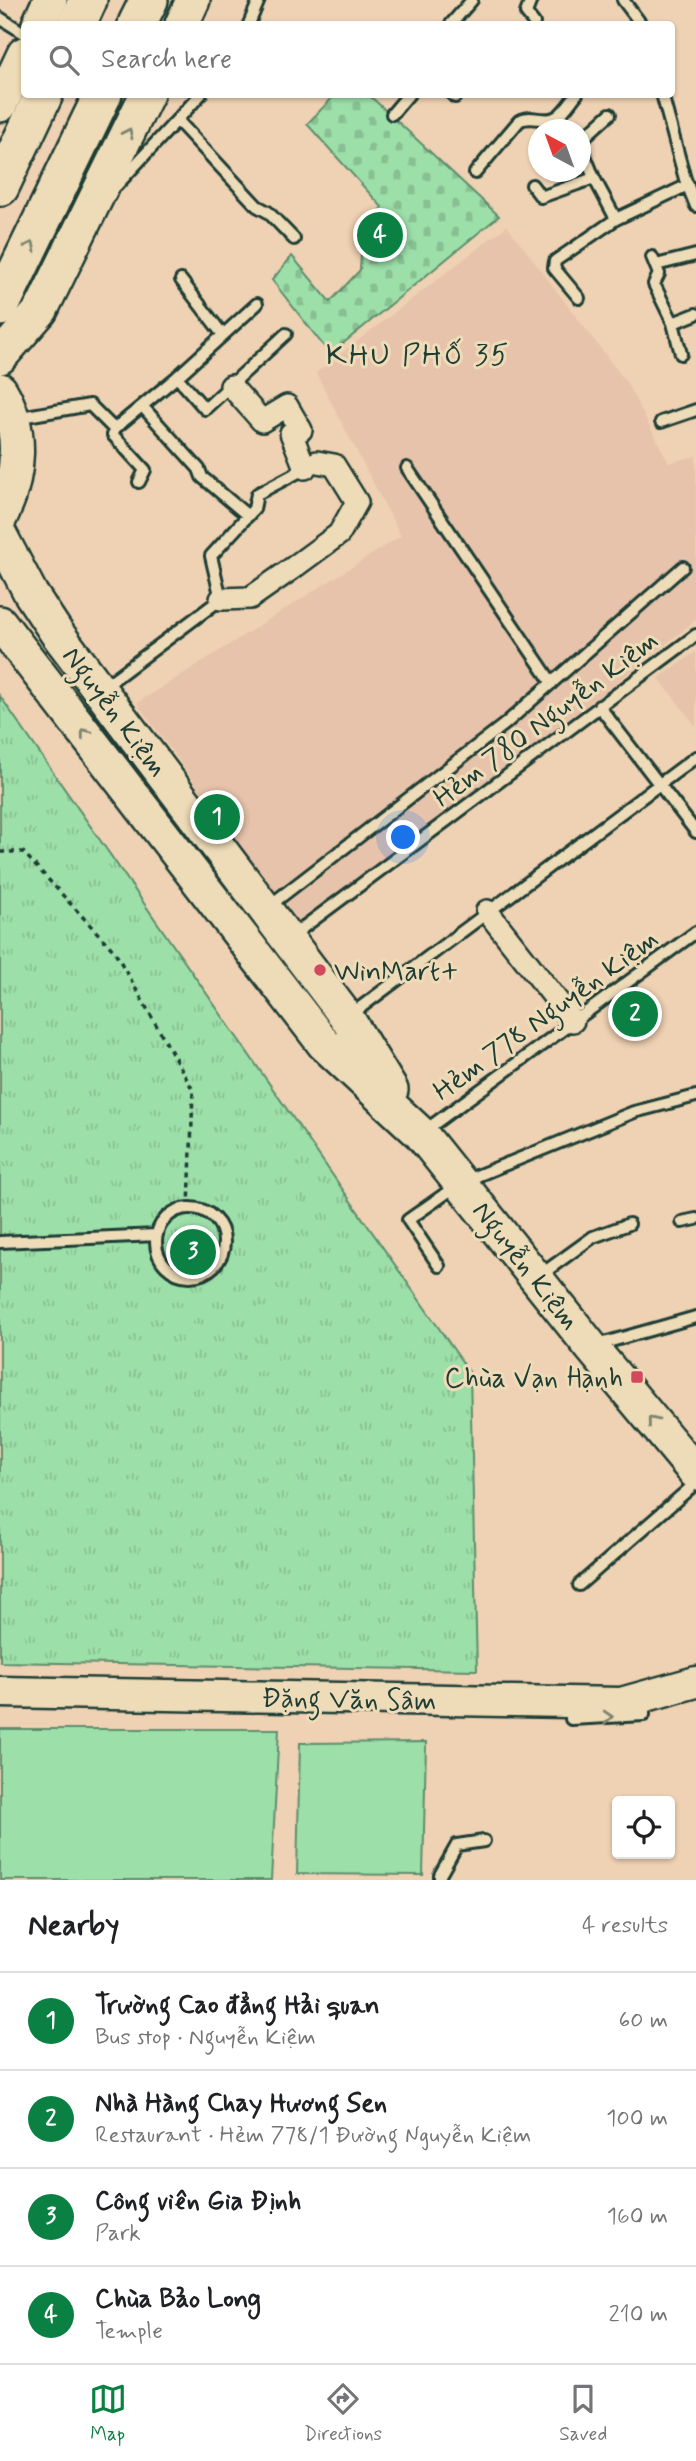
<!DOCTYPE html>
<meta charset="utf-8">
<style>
body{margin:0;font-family:Mynerve,sans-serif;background:#f2f2f2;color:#202124}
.controls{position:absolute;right:21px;bottom:21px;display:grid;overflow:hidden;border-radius:7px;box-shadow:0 2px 5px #0004}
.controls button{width:63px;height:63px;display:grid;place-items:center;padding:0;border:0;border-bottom:2px solid #e0e0e0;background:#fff;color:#202124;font:35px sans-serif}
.compass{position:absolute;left:528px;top:119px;width:63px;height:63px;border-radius:50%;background:#fff;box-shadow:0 2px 5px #0004;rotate:319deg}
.you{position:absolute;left:404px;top:838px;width:24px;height:24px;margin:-18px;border:5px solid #fff;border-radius:50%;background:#1a73e8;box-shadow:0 0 0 10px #1a73e833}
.badge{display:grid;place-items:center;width:46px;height:46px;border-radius:50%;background:#0b8043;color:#fff;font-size:23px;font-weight:700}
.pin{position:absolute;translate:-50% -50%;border:4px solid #fff;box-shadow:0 2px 7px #0006}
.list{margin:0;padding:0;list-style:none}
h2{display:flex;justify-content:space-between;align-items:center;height:91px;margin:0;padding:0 28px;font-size:30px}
h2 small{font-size:23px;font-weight:400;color:#757577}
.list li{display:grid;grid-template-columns:46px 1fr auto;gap:21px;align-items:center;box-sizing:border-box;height:98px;padding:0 28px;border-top:2px solid #e0e0e0}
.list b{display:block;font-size:26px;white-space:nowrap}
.list p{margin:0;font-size:23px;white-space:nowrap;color:#757577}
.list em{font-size:23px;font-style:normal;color:#757577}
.icon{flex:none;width:38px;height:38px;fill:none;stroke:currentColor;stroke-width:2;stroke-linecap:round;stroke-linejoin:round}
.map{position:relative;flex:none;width:696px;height:1880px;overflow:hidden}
.search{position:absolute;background:#fff;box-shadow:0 2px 5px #0004;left:21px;right:21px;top:21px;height:77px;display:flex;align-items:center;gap:18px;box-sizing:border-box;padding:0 24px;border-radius:7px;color:#757577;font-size:26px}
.sheet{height:483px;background:#fff}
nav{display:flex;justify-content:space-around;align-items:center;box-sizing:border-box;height:98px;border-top:2px solid #e0e0e0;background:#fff;font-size:19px;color:#757577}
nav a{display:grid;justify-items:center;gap:4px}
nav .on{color:#0b8043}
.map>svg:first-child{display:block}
.built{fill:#e6c3aa}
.grass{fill:#9ddfa9;stroke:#5e8e6e;stroke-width:2}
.cemetery{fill:url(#cemetery-stones);stroke:#5e8e6e;stroke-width:2}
.park{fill:url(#park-tufts);stroke:#5e8e6e;stroke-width:2}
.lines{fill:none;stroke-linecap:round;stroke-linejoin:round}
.lane-casing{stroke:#1f3d34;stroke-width:16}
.street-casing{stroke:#1f3d34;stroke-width:26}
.secondary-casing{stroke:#1f3d34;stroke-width:35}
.primary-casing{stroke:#1f3d34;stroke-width:38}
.highway-casing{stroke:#1f3d34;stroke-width:42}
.path{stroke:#1f3d34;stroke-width:3.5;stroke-dasharray:5 5;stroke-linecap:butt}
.lane{stroke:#eedbb8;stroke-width:10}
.street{stroke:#eedbb8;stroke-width:21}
.secondary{stroke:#eedbb8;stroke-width:30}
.primary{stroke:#eedbb8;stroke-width:33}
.highway{stroke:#eedbb8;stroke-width:37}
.oneway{stroke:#7c846f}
.poi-dot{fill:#d1495b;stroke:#eedbb8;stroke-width:2.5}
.labels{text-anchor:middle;stroke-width:6;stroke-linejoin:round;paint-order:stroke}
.street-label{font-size:28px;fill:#1f3d34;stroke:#eedbb8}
.poi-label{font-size:28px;fill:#1f3d34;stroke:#eedbb8;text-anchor:start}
.neighbourhood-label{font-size:30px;letter-spacing:2px;fill:#1f3d34;stroke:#eedbb8}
</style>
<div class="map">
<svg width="696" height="1880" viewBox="0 0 696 1880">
<defs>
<pattern id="cemetery-stones" width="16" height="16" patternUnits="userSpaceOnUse" patternTransform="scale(1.75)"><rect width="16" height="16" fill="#9ddfa9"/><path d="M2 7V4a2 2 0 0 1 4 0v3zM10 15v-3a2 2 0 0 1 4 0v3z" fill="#87c092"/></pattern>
<pattern id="park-tufts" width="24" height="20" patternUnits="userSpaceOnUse" patternTransform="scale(1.75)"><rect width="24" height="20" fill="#9ddfa9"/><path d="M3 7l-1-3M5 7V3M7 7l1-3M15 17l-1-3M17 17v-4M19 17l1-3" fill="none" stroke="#87c092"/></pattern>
</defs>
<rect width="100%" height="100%" fill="#efd1b3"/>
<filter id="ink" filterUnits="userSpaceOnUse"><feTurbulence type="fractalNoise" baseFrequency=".0143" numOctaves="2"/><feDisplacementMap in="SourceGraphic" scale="14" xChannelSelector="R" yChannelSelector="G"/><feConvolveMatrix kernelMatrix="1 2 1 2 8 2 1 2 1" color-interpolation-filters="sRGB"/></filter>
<g filter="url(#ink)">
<path class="built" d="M507,226l119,156 43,81 27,-7v164l-394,311 -165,-228 264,-167 -85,-163z
M696,652v74l-37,-48z"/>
<path class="grass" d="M0,1729h279l-8,151h-271z
M426,1742l-3,133 -126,-1 3,-131z"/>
<path class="cemetery" d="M335,95h34l130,121 -169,138 -58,-74 20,-24 38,46 30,-32 2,-32 20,-31 -75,-83z"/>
<path class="park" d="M0,696l470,677 7,297 -477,-8z"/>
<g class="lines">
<g class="lane-casing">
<path id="lane" d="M531,0l-5,13 8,10
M623,0l18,24
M0,18l24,15
M249,24l10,-24
M451,24l21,-24
M452,94l3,3
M662,94l23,85 11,27
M392,114l17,-20
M178,121l79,85 11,6 26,27
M580,141l30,-27
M580,143l14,35 22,41
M475,173l44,-52c12,-8 27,4 39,-5 7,-5 13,-15 19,-22
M532,185l9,12 53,-19
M116,186l85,-92
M652,257l7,17 -5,10 19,39 8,31
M656,265l40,-10
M181,280l42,55
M579,298l-25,-30 1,-7 61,-42 72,-34
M673,323l23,-9
M177,377l80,-73
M143,407l56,62 3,8 46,39
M15,418l75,-13 24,24 63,-52 28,32 81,-75
M661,422l35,-12
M114,429l-1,6 32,35 -6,12
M407,468l145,215
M102,688l119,-89 -10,-43 43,-47 3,-15 51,-27
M599,706l97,126
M269,906l236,-182 178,-157
M289,938l407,-303
M349,1016l347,-259
M423,1132l273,-200
M156 1242a34 34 0 1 1 68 0a34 34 0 1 1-68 0Z
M682,1222l14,-3
M0,1242l157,-7
M439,1266l-31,-46 54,-38 172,-70 62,-16
M539,1276l54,-39 36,-13
M597,1345l99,-28
M579,1585l117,-102
M571,1705v14l73,-4v-16
M440,1880v-5l17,-30 27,-4"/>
</g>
<g class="street-casing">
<path id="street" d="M231,386l31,35 25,-15 14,24 -10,3 14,35
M221,599l29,-1 40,-28 49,-36 18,-32 -23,-37 -17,-3
M487,911l86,110"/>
</g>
<g class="secondary-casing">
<path id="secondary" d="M0,1692l621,11 75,-21"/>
</g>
<g class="primary-casing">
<path id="primary" d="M39,24l11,-24
M182,24l11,-24
M0,105l24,-51
M0,357l41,-47 106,-216
M0,390c24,39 20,88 0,128
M0,535l31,59 25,38 291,386 44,72
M0,623l324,421 97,90 170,213 105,126"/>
</g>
<g class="highway-casing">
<path id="highway" d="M77,24l11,-24
M137,24l12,-24
M0,187l44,-93
M0,307l103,-213"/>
</g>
<path class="path" d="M0,852h23l92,100 78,138 -4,118"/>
<use href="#lane" class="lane"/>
<use href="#street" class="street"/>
<use href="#secondary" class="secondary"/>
<use href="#primary" class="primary"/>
<use href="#highway" class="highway"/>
</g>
<defs><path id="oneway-chevron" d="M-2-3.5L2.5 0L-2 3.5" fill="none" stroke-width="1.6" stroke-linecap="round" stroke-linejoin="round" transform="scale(1.75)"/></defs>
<g class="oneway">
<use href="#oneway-chevron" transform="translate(128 133) rotate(-64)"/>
<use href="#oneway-chevron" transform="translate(31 246) rotate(-64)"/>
<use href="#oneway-chevron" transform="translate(85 733) rotate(-128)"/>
<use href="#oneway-chevron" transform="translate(652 1421) rotate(-129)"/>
<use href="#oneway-chevron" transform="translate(608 1717) rotate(-3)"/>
</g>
</g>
<g class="poi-dot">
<circle cx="320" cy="970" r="7"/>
<rect x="630" y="1370" width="14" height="14" rx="3.5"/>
</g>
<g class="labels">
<g class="street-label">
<text transform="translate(116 711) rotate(53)" y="10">Nguyễn Kiệm</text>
<text transform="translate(545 718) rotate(-37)" y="10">Hẻm 780 Nguyễn Kiệm</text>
<text transform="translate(545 1014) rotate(-36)" y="10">Hẻm 778 Nguyễn Kiệm</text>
<text transform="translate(527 1265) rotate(52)" y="10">Nguyễn Kiệm</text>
<text transform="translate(349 1698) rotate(1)" y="10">Đặng Văn Sâm</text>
</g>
<g class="poi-label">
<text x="334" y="980">WinMart+</text>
<text x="623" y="1387" text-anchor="end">Chùa Vạn Hạnh</text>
</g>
<g class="neighbourhood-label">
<text x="418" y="364">KHU PHỐ 35</text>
</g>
</g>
</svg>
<div class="controls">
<button><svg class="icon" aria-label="locate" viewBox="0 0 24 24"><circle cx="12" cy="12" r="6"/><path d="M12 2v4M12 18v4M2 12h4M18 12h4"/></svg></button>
</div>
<svg class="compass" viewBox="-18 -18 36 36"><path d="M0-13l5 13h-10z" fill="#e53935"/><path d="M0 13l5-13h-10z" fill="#757577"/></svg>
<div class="you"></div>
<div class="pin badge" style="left:217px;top:817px">1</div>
<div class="pin badge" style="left:635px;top:1014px">2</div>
<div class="pin badge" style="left:193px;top:1252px">3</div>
<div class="pin badge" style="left:380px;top:235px">4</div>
<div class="search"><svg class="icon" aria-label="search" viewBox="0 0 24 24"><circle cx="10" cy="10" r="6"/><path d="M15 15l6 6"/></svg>Search here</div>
</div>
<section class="sheet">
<h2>Nearby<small>4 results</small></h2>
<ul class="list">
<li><span class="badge">1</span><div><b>Trường Cao đẳng Hải quan</b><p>Bus stop · Nguyễn Kiệm</p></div><em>60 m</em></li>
<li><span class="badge">2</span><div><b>Nhà Hàng Chay Hương Sen</b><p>Restaurant · Hẻm 778/1 Đường Nguyễn Kiệm</p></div><em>100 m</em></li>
<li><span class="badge">3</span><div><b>Công viên Gia Định</b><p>Park</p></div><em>160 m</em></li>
<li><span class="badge">4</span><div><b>Chùa Bảo Long</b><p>Temple</p></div><em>210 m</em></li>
</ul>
</section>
<nav>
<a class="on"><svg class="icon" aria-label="map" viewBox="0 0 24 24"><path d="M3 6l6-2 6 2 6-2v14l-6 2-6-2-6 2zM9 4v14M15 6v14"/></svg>Map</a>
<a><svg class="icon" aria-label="directions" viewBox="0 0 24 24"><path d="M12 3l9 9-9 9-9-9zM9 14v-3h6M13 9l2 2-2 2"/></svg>Directions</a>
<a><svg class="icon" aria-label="saved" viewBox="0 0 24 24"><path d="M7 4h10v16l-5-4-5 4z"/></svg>Saved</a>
</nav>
